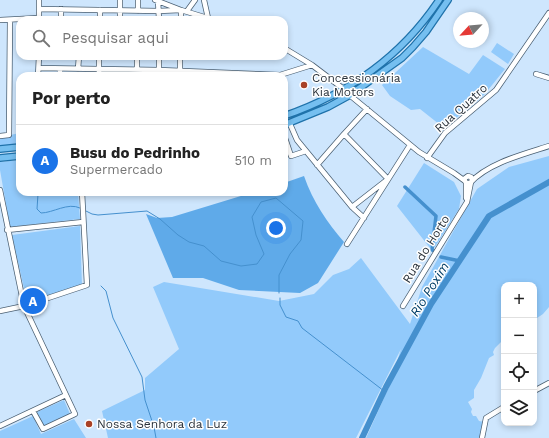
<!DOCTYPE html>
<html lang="pt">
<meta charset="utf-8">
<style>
body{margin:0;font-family:"Work Sans",sans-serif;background:#f6f6f6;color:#222}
.controls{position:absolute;right:12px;bottom:12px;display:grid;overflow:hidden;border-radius:8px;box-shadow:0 2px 6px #0003}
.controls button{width:36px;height:36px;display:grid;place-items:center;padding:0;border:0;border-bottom:1px solid #e0e0e0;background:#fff;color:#222;font:20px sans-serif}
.compass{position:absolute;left:453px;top:12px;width:36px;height:36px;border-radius:50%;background:#fff;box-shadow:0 2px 6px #0003;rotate:244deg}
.you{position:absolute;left:276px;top:228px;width:14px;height:14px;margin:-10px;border:3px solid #fff;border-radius:50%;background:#1a73e8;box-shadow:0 0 0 6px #1a73e833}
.badge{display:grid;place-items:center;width:26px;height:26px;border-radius:50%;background:#1a73e8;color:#fff;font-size:13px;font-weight:700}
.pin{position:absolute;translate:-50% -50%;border:2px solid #fff;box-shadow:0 1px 4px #0006}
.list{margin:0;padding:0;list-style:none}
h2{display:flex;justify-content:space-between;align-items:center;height:52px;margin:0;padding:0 16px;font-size:17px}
h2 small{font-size:13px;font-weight:400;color:#767676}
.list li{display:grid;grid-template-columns:26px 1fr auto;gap:12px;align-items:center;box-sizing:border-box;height:72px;padding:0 16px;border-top:1px solid #e0e0e0}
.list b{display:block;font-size:15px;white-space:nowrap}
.list p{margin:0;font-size:13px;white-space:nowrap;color:#767676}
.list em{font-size:13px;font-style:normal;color:#767676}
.icon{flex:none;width:22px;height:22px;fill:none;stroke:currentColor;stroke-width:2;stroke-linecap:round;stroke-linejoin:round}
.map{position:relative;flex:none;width:549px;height:438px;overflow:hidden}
.search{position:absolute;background:#fff;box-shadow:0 2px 6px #0003;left:16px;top:16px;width:272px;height:44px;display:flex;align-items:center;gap:10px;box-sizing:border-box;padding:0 14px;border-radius:12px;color:#767676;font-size:15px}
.panel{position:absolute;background:#fff;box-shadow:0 2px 6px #0003;left:16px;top:72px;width:272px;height:124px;border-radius:12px}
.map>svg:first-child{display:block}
.green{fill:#92cafb}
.forest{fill:#5faae9}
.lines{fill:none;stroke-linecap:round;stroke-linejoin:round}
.stream{stroke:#4590ce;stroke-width:1}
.canal{stroke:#4590ce;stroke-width:3.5}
.river{stroke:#4590ce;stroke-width:6}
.minor-casing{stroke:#4b6073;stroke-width:6}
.major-casing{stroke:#1f72aa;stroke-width:8}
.minor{stroke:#fff;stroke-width:4.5}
.major{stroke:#75bff0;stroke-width:5.5}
.poi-dot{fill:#a94125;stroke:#fff;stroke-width:1.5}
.labels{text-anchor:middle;stroke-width:3;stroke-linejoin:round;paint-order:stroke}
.poi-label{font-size:12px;fill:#2a333c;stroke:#fff;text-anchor:start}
.street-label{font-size:12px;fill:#2a333c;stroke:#fff}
.water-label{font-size:13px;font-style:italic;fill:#013e67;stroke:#fff}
</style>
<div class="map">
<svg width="549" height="438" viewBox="0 0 549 438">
<rect width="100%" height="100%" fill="#cee6fd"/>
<path class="green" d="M497,43l17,11 -6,10 -17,-12z
M423,47l46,27 14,-19 22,14 -21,26 -40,33 -24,-19 -9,1 -21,-14 -8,-11z
M20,133v12l-20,2v-10z
M549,156v151l-6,7 -9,6v-35h-30v54l-9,9 -2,4 1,3 -5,3 -8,20 -7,12v8l-6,4 4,7 -1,3 2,4h3l3,5 5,1 -2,16h-116l23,-51 12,-38 -45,89h-248l-6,-27 43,-21v-12l34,-29 -26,-62 11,-5 115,19 35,-7 19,-19 16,-6 12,-11 49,66 12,-37 55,-98 32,-22z
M20,160v32h58l2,27 -70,8 -10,-57v-8z
M424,163l30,19 7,14 -2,13 -24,38 -5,1 -33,-42z
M80,226l2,59 -55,17 -15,-67z
M64,400l6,14 -26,12 -7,-14z
M33,416l8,18 33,-15 12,19h-86v-7z"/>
<path class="forest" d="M304,176c9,26 23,46 40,66l-26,41 -18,10 -61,-3 -36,-12h-30l-27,-64 11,4 15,-1 82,-25h30v-9z"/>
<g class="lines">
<path class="stream" d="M20,177v4
M37,192l1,2 -1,15 4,4c12,0 27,-11 39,-5
M86,211l6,3 6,1 49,-4 13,8 18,16 11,7 15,4 17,15 20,5 16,-2 7,-10 -8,-19 -4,-18 9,-15 15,-4 27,23 -2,19 -11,14 -11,21v18
M101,286l5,5 7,27 29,59 3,23 9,27 2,11
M280,298v7l6,12 12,4 4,7 82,63"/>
<path class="canal" d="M405,187l31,29 -4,34 2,1
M441,257l19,4"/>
<path class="river" d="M362,438l24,-51 45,-83 58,-88 60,-34"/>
<g class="minor-casing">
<path id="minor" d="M120,0v20
M155,0l26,10 33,10
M158,0l1,20
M204,0l4,18
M39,9l120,2 22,-1
M61,9v11
M138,11v-11
M187,11l8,-11
M0,20l39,-2
M39,20v-20
M100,20v-10
M181,20v-10
M284,48l28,17 29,22 8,3h9
M39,68l120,2 121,5 32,-10
M78,69l1,-13
M137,69v-13
M180,71v-15
M536,74l13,4
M38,76l1,-20
M60,76v-7
M99,76v-20
M159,76v-20
M338,93h7l7,4 67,55 35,21 11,8
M290,124l7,16 55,67 12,11
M344,134l44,45 -36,28
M284,135l7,21 15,-5
M0,136l9,-1 1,-115
M427,158l18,-25 51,-43 53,-77
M317,165l27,-31 23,-25
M472,180l-1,-3 -3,-1 -4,3 2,4h4c18,-20 54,-29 79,-37
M466,183v15
M0,190l24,116 51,108 -32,15 -10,-18
M7,230l76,-8
M347,244l63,-99
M403,306l64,-104 4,-20
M0,311l24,-5 63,-21 -5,-93
M534,391l15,-8
M0,426l66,-31
M482,438l4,-20 18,-11"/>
</g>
<g class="major-casing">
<path id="major" d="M284,116c64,-22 117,-59 155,-116
M284,125l44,-18 22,-12 52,-37 11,-11 13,-15 22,-32
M0,149l20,-2
M0,158l20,-2"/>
</g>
<use href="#minor" class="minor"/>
<use href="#major" class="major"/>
</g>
<g class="poi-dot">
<circle cx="304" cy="85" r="4"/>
<circle cx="89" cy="424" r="4"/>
</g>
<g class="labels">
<g class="poi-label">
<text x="312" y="82">Concessionária<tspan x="312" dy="14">Kia Motors</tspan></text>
<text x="97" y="428">Nossa Senhora da Luz</text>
</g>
<g class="street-label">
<text transform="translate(461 108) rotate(-42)" y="4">Rua Quatro</text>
<text transform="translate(426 249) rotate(-58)" y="4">Rua do Horto</text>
</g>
<g class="water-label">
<text transform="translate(429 289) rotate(-58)" y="5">Rio Poxim</text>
</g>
</g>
</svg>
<div class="controls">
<button>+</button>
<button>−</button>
<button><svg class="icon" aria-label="locate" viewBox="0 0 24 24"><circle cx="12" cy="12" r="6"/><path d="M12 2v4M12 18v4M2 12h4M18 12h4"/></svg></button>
<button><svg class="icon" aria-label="layers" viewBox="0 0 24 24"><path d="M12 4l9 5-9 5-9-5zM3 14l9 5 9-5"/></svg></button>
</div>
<svg class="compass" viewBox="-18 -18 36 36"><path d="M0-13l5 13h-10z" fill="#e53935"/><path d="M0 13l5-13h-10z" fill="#767676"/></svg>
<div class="you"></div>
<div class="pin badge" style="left:33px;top:301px">A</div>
<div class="search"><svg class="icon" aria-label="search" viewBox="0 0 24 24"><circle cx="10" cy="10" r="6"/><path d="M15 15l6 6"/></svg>Pesquisar aqui</div>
<section class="panel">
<h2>Por perto<small></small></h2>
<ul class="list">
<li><span class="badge">A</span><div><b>Busu do Pedrinho</b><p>Supermercado</p></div><em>510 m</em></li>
</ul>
</section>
</div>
